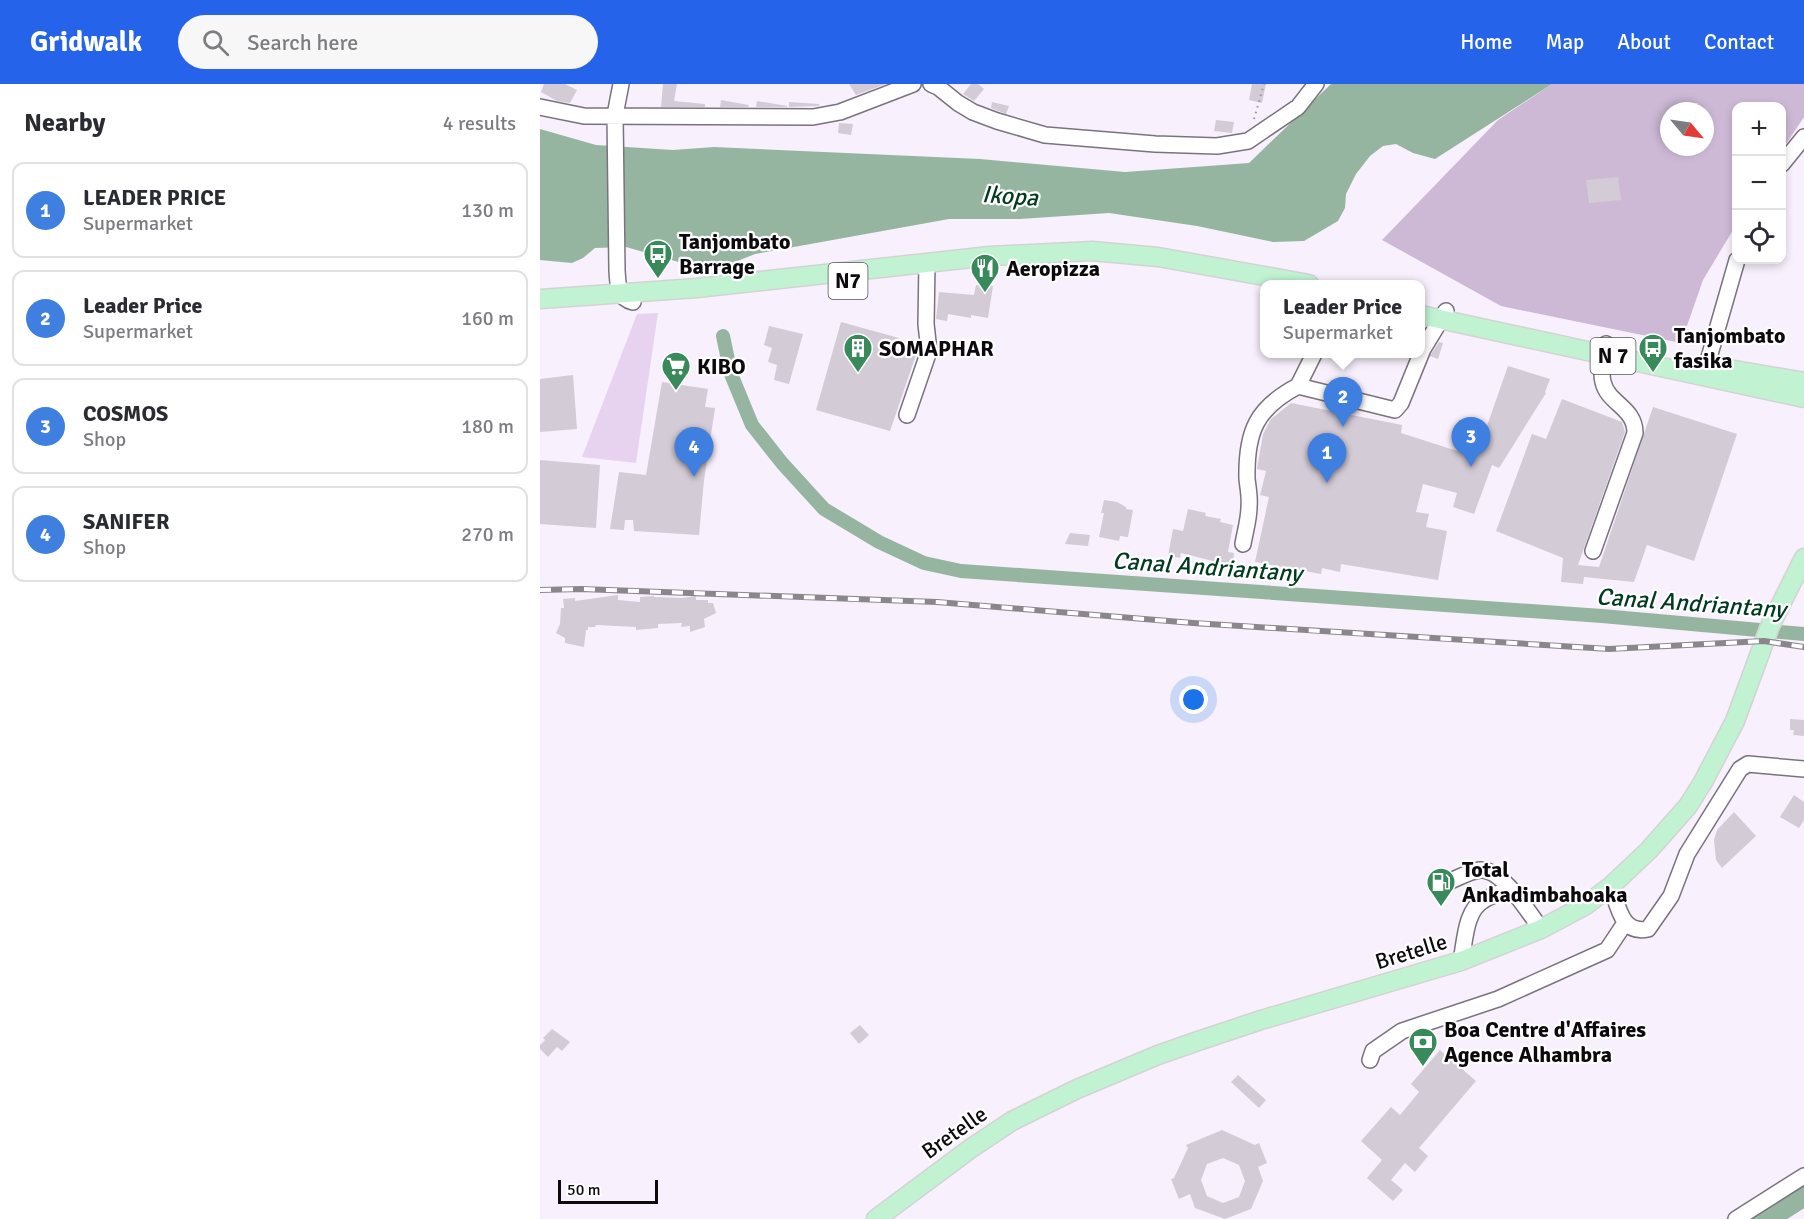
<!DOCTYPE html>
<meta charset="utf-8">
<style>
body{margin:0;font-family:Signika,sans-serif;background:#f7f7f7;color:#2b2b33}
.controls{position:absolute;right:18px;top:18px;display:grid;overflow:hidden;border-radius:12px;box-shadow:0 3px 9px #0003}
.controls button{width:54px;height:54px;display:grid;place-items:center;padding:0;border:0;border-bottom:2px solid #e1e1e2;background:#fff;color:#2b2b33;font:30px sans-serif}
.compass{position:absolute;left:1120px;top:18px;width:54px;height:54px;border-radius:50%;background:#fff;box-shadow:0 3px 9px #0003;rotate:119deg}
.scale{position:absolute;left:18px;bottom:15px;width:100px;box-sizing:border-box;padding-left:6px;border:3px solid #0d0a0e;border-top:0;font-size:16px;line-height:21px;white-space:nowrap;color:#0d0a0e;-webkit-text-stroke:4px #fff;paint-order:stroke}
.you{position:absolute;left:654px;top:616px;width:21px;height:21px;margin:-15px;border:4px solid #fff;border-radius:50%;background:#1a73e8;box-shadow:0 0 0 9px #1a73e833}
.badge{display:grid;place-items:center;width:39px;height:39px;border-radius:50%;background:#2563eb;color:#fff;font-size:20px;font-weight:700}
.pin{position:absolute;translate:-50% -50px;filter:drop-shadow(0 2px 3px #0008)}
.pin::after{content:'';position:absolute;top:32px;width:21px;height:18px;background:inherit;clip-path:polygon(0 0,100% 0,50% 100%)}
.popup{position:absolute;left:720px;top:196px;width:165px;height:78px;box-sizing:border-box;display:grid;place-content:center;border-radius:12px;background:#fff;filter:drop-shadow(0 2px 4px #0005);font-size:20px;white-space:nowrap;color:#7c7c81}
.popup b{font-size:22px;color:#2b2b33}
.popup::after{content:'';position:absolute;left:50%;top:100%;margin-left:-12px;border:12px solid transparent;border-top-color:#fff}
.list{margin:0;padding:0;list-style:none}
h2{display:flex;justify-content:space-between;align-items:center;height:78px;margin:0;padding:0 24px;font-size:26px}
h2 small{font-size:20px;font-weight:400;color:#7c7c81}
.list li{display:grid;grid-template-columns:39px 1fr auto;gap:18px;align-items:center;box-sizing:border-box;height:96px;margin:0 12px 12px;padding:0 12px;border:2px solid #e1e1e2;border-radius:12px}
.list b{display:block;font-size:22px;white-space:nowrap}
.list p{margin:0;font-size:20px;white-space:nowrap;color:#7c7c81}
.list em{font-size:20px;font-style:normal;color:#7c7c81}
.icon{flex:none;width:33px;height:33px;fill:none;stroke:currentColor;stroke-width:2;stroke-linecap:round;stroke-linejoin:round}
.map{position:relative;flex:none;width:1264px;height:1135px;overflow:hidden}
header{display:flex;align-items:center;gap:36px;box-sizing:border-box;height:84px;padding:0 30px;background:#2563eb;color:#fff}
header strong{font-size:28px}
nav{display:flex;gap:33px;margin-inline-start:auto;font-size:21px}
.search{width:420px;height:54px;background:#f7f7f7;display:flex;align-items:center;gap:15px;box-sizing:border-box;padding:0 21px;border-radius:33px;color:#7c7c81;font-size:22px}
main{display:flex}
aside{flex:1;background:#fff}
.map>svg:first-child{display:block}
.green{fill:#e7d3f0}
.forest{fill:#cdb9d6;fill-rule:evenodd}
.water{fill:#96b5a0}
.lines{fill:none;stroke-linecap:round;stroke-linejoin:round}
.canal{stroke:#96b5a0;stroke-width:14}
.river{stroke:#96b5a0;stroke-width:24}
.building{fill:#d3cbd6;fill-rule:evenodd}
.minor-casing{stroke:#7a737d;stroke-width:18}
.major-casing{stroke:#d3d3d4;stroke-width:21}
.path{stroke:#9b959e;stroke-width:2;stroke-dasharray:1.5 4.5;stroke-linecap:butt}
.minor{stroke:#fff;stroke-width:15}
.major{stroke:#c1f3d3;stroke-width:18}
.rail-casing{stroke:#8b868e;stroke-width:6}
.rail{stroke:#fff;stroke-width:4;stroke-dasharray:11;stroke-linecap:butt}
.labels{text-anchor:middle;stroke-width:4.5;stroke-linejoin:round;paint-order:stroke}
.shield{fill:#fff;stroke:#565456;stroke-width:1.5}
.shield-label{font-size:21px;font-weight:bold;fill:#0d0a0e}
.poi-label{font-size:22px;font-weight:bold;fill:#0d0a0e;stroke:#fff;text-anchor:start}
.street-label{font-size:22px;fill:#0d0a0e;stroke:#fff}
.water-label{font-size:24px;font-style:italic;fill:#013b1f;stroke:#fff}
</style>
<header>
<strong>Gridwalk</strong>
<div class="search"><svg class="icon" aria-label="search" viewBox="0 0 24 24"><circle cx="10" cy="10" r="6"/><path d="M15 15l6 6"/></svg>Search here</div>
<nav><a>Home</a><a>Map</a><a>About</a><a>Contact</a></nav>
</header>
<main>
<aside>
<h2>Nearby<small>4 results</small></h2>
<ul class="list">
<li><span class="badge" style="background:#3f7fe0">1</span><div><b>LEADER PRICE</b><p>Supermarket</p></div><em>130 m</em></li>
<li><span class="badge" style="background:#3f7fe0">2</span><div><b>Leader Price</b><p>Supermarket</p></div><em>160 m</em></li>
<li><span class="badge" style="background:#3f7fe0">3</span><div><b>COSMOS</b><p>Shop</p></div><em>180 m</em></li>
<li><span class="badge" style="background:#3f7fe0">4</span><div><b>SANIFER</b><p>Shop</p></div><em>270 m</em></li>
</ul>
</aside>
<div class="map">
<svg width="1264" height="1135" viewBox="0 0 1264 1135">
<rect width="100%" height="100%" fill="#f8f0fc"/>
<path class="green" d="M118,229l-22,150 -54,-6 55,-143z"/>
<path class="forest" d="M1012,0h252v33l-22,33v-44h-46v119l-33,55 -22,63 -180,-37 -119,-66 116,-120zM1129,27h36v36h-36z"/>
<path class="water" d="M791,0h221l-117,75 -22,-6 -17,-9 -13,2 -13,10 -14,18 -10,20 -1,14 -7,13 -34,20 -31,1 -76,-16 -88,-13 -89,6h-71l-194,35 -20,8 -46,3 -63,-18 -31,1 -12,10 -11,5 -32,-3v-131l56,16 77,5 41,-3 266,12 145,13 124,-9z"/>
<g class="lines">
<path class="canal" d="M183,252l8,38 21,51 30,38 42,46 55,33 45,21 37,8 641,45 202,18"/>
<path class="river" d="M1225,1135l39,-25"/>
</g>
<path class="building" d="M4,0h21l12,6 -7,13 -13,-2 -16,-9z
M123,0h14l-3,17 31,3v3h-44z
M309,0h37l-30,11z
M431,0h7l6,5 -10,12 -11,-7z
M712,0h14l-4,19 -13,-3z
M181,16l28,5 -1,2h-28z
M217,17l30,5v1h-31z
M249,18l30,2v2l-30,1z
M452,18l17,4 -3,8 -15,-6z
M676,36l18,2 -2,11 -18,-2z
M299,39l14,1 -2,11 -13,-2z
M1078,93l3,23 -32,3 -3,-23z
M436,201l17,1 -5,32 -17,-3v3l-23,-4 -1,7 -11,-2 3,-27 35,3z
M301,238l58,16 -3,11 20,6 -26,76 -74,-21z
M229,242l34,8 -14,50 -15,-4 3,-15 -9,-3 4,-14 -8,-3z
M899,258l4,1 -5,16 -8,-3z
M968,282l42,13 -5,13 1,1 -47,75 -7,-3 -18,49 -21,-7 4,-14 -34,-9 -7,28 13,2 -3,13 21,4 -9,49 -97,-16 -1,8 -18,-4 -1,6 -66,-12 14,-65 -9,-2 6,-24 -9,-2 6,-35 8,-15 20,-16 111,22 -1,8 75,24z
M33,291l4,54 -37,3v-53z
M122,298l46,7 -3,18 10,1 -11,72 -5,55 -65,-4 -1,-11h-8l-1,10 -14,-1 9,-57 27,3z
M1022,315l60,23 3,10 -47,133 21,2 54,-160 84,27 -43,127 -47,-16 -13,37 -50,-5 -1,7 -22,-2 2,-24 -67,-27 36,-97 14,5z
M0,376l60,5 -4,63 -56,-4z
M564,416l13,2 9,5v2l7,1 -5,27 -8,-1 -1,5 -20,-4 5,-24h-3z
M648,425l18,4 -1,3 16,3 -1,3 13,3 -5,27 6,1 -1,10 -16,-1 -36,-9 -1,5 -12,-2 5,-27 10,2z
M530,449l20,2 -2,11 -23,-2z
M78,511v5l22,2v-5l14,-1v1l28,1 14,-2v4h12v3h5l3,10 -12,6 1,8 -15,5v-6l-9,1 1,-4 -24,1v4l-22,2v-3l-40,-2 -1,2h-7v3h-2l-2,17 -19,-4v-5l-9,-5 4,-9 1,-16h3l-1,-9 12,-1v3z
M1250,635l14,1v16l-11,-1 1,-5h-4z
M1254,711l10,7v18l-5,8 -19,-11z
M1194,728l22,24 -34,32 -6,-8 -2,-20 3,-10z
M320,941l9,10 -10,9 -9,-11z
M12,945l18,13 -8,9 -5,-4 -9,10 -8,-8v-4l5,-5 -2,-2z
M900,966l36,31 -57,67 9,8 -13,16 -10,-9 -14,17 12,10 -10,11 -26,-23 15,-18 -21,-19 30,-34 9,8 19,-23 -8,-8z
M698,991l28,25 -7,8 -28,-26z
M682,1046l33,15 4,-2 8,20 -9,4 5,14 -12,28 -26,10 -30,-11 -5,-14 -11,5 -8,-20 3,-1 14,-30 -2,-3zM683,1074l16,7 6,16 -6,16 -16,6 -16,-7 -6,-16 6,-16z"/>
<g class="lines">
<g class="minor-casing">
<path id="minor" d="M81,0l-6,31 2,155c1,14 0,28 16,32
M391,0l7,3 20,16 15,9 24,9 48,14 110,9 62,2 31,-5 50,-34 18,-23
M0,23l44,9 229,1 27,-5 73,-28
M1242,80l22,-27
M774,270l-16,32 97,24 6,-7 22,-54 23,-38
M1164,291l33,-115
M367,331l22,-64 -3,-27 1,-61
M703,460c2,-12 6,-25 6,-37 1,-10 -1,-19 -2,-28 -1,-47 9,-71 51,-93
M1053,467l42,-118c0,-26 -27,-29 -32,-51 -3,-11 1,-26 3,-38
M908,798c10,-4 22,-11 32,-12 22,-2 49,43 61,59
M1071,802c7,19 10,49 37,43l23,-33 16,-42 53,-85 8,-5 56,5
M921,877c4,-19 4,-51 23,-61 8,-5 18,-8 27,-11
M830,976l3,-9 29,-20 96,-32 109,-49 18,-27
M1196,1135l68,-43"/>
</g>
<g class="major-casing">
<path id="major" d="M0,215l157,-11 293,-32 102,-5 66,6 151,27
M881,231l383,83
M1183,284l81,14
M336,1135l94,-70 42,-28 65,-32 81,-34 40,-14 63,-21 200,-59 80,-32 45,-24 25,-19 38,-36 39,-44 15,-24 32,-61 35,-95 34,-68"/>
</g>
<path class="path" d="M714,35l10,-35"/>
<use href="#minor" class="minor"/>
<use href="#major" class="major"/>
<g class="rail-casing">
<path id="rail" d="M0,506l41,-1 356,13 256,21 416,26 155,-8 40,6"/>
</g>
<use href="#rail" class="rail"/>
</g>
<defs>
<g id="bus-pin" transform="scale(1.5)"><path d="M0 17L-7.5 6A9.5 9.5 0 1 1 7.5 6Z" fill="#398a5b" stroke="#fff"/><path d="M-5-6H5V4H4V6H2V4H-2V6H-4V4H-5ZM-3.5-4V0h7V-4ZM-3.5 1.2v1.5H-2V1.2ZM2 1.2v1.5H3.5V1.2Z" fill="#fff"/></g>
<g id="restaurant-pin" transform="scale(1.5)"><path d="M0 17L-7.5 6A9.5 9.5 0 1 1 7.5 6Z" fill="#398a5b" stroke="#fff"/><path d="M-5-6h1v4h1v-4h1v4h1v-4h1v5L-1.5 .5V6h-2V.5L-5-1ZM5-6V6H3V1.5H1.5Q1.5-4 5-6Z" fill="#fff"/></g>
<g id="building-pin" transform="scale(1.5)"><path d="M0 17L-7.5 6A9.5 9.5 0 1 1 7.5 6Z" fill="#398a5b" stroke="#fff"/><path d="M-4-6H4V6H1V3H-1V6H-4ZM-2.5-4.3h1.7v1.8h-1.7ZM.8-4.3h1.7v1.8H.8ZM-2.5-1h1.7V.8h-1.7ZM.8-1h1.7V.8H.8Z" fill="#fff"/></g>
<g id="supermarket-pin" transform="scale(1.5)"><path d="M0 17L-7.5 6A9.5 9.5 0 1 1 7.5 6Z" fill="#398a5b" stroke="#fff"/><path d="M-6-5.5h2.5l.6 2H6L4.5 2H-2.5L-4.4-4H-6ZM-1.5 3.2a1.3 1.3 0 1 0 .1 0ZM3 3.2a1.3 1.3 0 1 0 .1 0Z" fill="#fff"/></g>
<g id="fuel-pin" transform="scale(1.5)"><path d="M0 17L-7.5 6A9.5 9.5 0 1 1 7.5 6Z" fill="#398a5b" stroke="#fff"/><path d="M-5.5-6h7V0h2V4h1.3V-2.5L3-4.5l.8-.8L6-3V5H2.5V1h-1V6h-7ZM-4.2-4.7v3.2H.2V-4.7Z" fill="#fff"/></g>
<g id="bank-pin" transform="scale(1.5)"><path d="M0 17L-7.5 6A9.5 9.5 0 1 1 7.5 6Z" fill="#398a5b" stroke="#fff"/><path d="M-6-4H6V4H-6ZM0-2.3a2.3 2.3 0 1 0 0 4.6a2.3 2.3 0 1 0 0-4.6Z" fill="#fff"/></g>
</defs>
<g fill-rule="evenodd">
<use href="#bus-pin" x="118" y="170"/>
<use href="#restaurant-pin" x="445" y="184"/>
<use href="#building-pin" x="318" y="264"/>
<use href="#bus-pin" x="1113" y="264"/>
<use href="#supermarket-pin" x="136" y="282"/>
<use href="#fuel-pin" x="901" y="798"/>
<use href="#bank-pin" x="883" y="958"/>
</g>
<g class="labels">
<g class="shield">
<rect x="288.5" y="179" width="39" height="36" rx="4.5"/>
<rect x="1050.5" y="254" width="45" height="36" rx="4.5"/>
</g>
<g class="shield-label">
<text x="308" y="204">N7</text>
<text x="1073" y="279">N 7</text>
</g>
<g class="poi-label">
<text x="139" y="165">Tanjombato<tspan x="139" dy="25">Barrage</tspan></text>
<text x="466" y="192">Aeropizza</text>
<text x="1134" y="259">Tanjombato<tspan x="1134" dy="25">fasika</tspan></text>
<text x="339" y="272">SOMAPHAR</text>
<text x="157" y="290">KIBO</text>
<text x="922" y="793">Total<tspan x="922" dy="25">Ankadimbahoaka</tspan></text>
<text x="904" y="953">Boa Centre d'Affaires<tspan x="904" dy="25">Agence Alhambra</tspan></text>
</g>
<g class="street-label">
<text transform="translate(871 867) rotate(-17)" y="8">Bretelle</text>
<text transform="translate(414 1048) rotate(-35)" y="8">Bretelle</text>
</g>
<g class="water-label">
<text transform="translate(470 112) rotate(4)" y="8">Ikopa</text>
<text transform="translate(667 483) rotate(4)" y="8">Canal Andriantany</text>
<text transform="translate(1151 519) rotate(4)" y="8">Canal Andriantany</text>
</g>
</g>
</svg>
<div class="controls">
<button>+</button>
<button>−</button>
<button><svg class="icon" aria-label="locate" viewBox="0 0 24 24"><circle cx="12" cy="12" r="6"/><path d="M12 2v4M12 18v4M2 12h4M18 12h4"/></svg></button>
</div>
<svg class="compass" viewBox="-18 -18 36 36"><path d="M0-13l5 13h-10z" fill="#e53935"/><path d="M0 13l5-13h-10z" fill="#7c7c81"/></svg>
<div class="scale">50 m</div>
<div class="you"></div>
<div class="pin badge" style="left:787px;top:399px;background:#3f7fe0">1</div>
<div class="pin badge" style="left:803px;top:343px;background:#3f7fe0">2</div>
<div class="popup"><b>Leader Price</b>Supermarket</div>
<div class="pin badge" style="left:931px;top:383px;background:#3f7fe0">3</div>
<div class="pin badge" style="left:154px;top:393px;background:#3f7fe0">4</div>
</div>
</main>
